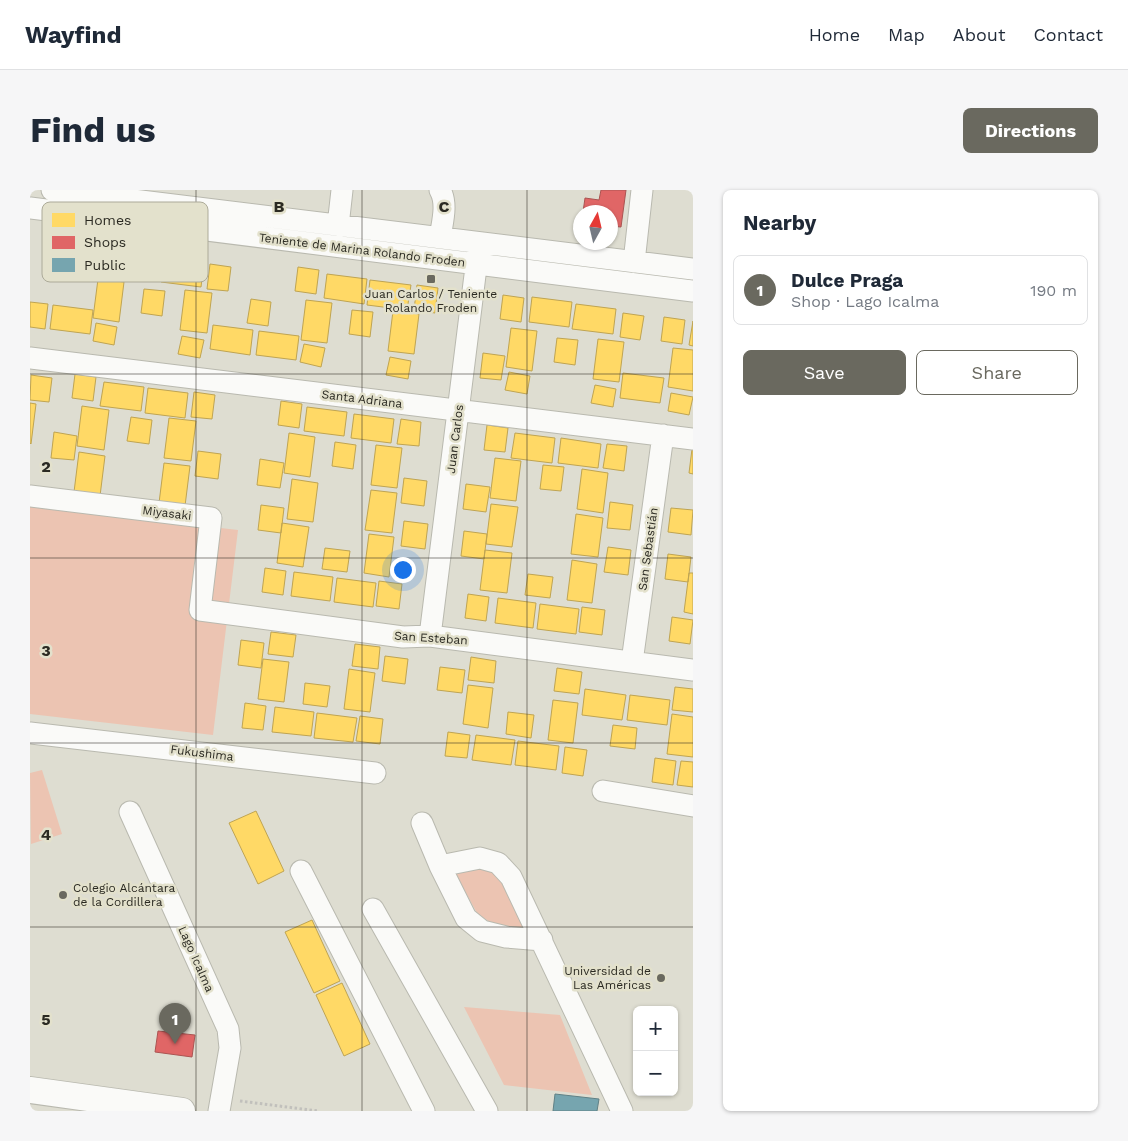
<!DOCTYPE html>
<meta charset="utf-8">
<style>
body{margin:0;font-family:"Work Sans",sans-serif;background:#f6f6f7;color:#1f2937}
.controls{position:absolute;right:15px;bottom:15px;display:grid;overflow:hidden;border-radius:8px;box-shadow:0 1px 4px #0004}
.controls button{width:45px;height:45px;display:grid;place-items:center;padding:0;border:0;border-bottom:1px solid #e0e1e3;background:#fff;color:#1f2937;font:25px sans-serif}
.compass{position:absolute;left:543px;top:15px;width:45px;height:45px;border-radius:50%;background:#fff;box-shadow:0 1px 4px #0004;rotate:8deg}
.you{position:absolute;left:372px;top:379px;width:18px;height:18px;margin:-12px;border:4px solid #fff;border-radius:50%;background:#1a73e8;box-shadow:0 0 0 8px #1a73e833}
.badge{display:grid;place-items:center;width:32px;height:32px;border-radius:50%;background:#6a695f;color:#fff;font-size:16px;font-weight:700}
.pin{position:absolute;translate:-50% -41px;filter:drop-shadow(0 1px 2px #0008)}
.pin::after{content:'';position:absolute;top:26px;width:18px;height:15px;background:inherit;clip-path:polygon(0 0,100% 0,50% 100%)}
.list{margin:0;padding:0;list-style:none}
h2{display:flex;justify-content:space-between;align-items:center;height:65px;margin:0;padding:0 20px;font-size:21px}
h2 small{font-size:16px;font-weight:400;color:#747a83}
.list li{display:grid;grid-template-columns:32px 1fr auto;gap:15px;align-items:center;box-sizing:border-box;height:70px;margin:0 10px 10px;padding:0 10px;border:1px solid #e0e1e3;border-radius:8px}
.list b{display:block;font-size:19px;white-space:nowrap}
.list p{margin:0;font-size:16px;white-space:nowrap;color:#747a83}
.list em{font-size:16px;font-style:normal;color:#747a83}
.actions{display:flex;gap:10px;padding:15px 20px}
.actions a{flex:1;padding:11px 0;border:1px solid #6a695f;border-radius:8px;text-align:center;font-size:18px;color:#6a695f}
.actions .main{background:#6a695f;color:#fff}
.map{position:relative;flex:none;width:663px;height:921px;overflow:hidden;border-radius:8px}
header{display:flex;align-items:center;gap:30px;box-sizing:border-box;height:70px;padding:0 25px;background:#fff;border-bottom:1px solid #e0e1e3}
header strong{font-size:24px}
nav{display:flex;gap:28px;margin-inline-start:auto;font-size:18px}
.intro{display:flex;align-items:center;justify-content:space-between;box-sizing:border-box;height:120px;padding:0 30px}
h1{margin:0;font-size:35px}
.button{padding:12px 22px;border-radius:8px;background:#6a695f;color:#fff;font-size:18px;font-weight:700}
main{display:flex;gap:30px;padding:0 30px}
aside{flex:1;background:#fff;border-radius:8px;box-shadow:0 1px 4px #0004}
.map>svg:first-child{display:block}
.green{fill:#ecc4b2}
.homes{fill:#ffd966;stroke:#bfa452}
.shops{fill:#e06666;stroke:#aa5452}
.public{fill:#76a5af;stroke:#608085}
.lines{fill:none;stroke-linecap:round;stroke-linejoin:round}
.minor-casing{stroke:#b9b9af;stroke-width:23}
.major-casing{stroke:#b9b9af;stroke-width:28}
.path{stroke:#c1c0bc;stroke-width:3;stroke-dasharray:2.5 2.5;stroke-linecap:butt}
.minor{stroke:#fafaf8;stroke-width:21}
.major{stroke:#fafaf8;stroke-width:26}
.grid{fill:none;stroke:#2b2a22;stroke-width:1;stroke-opacity:0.55}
.poi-dot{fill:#6a695f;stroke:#e3e1cc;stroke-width:2}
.labels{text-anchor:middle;stroke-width:5;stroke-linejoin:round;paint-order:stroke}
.street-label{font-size:12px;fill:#2b2a22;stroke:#e3e1cc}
.poi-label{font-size:12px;fill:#2b2a22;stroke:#e3e1cc}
.key{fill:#e3e1cc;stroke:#acaa99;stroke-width:1}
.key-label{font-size:14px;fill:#2b2a22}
.grid-label{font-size:16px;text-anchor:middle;font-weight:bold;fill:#2b2a22;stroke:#e3e1cc;stroke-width:5;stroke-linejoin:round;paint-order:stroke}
</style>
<header>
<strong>Wayfind</strong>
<nav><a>Home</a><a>Map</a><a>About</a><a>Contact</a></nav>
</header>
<div class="intro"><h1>Find us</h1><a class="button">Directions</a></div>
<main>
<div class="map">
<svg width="663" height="921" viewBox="0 0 663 921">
<rect width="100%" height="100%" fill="#deddd1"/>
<path class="green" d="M0,316l208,24 -25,205 -183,-21z
M12,580l20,64 -31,10 -1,-71z
M454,675l17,8 28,57 -35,-5 -17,-12 -22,-40z
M434,817l96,8 32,80 -88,-10z"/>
<path class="homes" d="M134,67l40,5 -3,25 -40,-5z
M180,74l21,3 -3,24 -21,-2z
M268,77l21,3 -3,24 -21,-3z
M297,84l40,5 -3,25 -40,-6z
M68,89l26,3 -5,40 -26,-4z
M340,90l41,5 -4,25 -40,-5z
M387,95l21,3 -3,25 -21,-3z
M114,99l21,2 -3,25 -21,-3z
M155,100l27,3 -5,40 -27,-3z
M473,105l21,3 -3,24 -21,-3z
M502,107l40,5 -3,25 -40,-5z
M221,109l20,3 -3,24 -21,-3z
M276,110l26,3 -5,40 -26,-3z
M0,112l18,2 -3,25 -15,-2z
M546,114l40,5 -3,25 -41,-5z
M23,115l40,5 -3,24 -40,-5z
M322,120l21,2 -3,25 -21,-3z
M363,121l26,3 -5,40 -26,-3z
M593,123l21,3 -4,24 -20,-3z
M634,127l21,3 -3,24 -21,-3z
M663,131v25l-4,-1z
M66,133l21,4 -3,18 -21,-4z
M183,135l40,5 -3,25 -40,-6z
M481,138l26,3 -5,40 -26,-4z
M229,141l40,5 -3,24 -40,-5z
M152,146l22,4 -4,18 -22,-4z
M527,148l21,2 -3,25 -21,-3z
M568,149l26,3 -5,40 -26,-3z
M274,154l21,4 -4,19 -21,-5z
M643,158l20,2v41l-25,-4z
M453,163l22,3 -4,24 -21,-2z
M360,167l21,4 -3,18 -22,-4z
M479,182l21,4 -3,18 -22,-4z
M593,183l41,5 -4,25 -40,-5z
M45,184l21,3 -3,24 -21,-3z
M1,185l21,3 -3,24 -19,-2z
M74,192l40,5 -3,24 -41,-5z
M565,195l21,4 -3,18 -22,-4z
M118,198l40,5 -3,25 -40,-5z
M164,202l21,3 -3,24 -21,-2z
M641,203l22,4 -4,18 -21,-4z
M251,211l21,3 -3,24 -21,-3z
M0,213l6,1 -5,40 -1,-1z
M52,216l27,4 -5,40 -27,-4z
M277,217l40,5 -3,24 -40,-5z
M324,224l40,5 -3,24 -40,-5z
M101,227l21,3 -3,24 -22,-3z
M139,228l27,3 -5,40 -27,-3z
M371,229l20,3 -2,24 -22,-2z
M457,235l21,3 -3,24 -21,-2z
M24,242l23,4 -3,24 -23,-2z
M259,243l26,4 -5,40 -26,-4z
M485,243l40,5 -3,25 -41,-5z
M531,248l40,6 -3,24 -40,-5z
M305,252l21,3 -3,24 -21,-3z
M577,254l20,2 -3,25 -21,-3z
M346,255l26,3 -5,40 -26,-3z
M662,259h1v25l-4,-1z
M168,261l23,3 -3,25 -23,-3z
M49,262l26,4 -5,40 -26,-4z
M465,268l26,3 -5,40 -26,-3z
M230,269l24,4 -4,25 -23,-3z
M134,273l26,3 -5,40 -26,-3z
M513,275l21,2 -3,24 -21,-2z
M552,279l26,4 -5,40 -26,-4z
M374,288l23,3 -3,25 -23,-3z
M262,289l26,4 -5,39 -26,-3z
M436,294l24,3 -4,25 -23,-3z
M341,300l26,3 -5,40 -27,-3z
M580,312l23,3 -3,25 -23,-2z
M461,314l27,3 -6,40 -26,-3z
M231,315l23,3 -3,25 -23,-3z
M641,318l22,2 -2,25 -23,-3z
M546,324l27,4 -5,39 -27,-3z
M374,331l24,3 -3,25 -24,-3z
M252,333l27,4 -6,40 -26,-4z
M434,341l23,3 -3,25 -23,-3z
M339,344l25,3 -5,40 -25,-4z
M578,357l23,3 -3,25 -24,-3z
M295,358l25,3 -3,21 -25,-3z
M455,360l27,3 -5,40 -27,-3z
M638,364l23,3 -3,25 -23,-3z
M542,370l25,4 -5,39 -25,-3z
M235,378l21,3 -3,24 -21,-3z
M264,382l39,5 -3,24 -39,-5z
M659,383h4v41l-9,-2z
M498,384l25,3 -3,21 -25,-3z
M307,388l39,5 -3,24 -39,-5z
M349,391l23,3 -3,25 -23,-3z
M438,404l21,3 -3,24 -21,-3z
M468,408l38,5 -3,25 -38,-5z
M510,414l39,5 -3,25 -39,-5z
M552,417l23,3 -3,25 -23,-3z
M642,427l21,3 -3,24 -21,-3z
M241,442l25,3 -3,22 -25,-3z
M211,450l23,3 -3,25 -23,-3z
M325,454l25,3 -2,22 -26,-3z
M355,466l23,3 -3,25 -23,-3z
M441,467l25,4 -2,22 -26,-3z
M233,469l26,3 -5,40 -26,-3z
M410,477l25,3 -3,23 -25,-3z
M527,478l25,4 -3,22 -25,-3z
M319,479l26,4 -5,39 -26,-3z
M275,493l25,3 -3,21 -24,-3z
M438,495l25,3 -5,40 -25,-4z
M645,497l18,2v23l-21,-2z
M555,499l41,6 -4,25 -40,-5z
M600,505l40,5 -3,25 -40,-5z
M523,510l25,3 -5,40 -25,-3z
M215,513l21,3 -3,24 -21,-2z
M245,517l39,5 -3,24 -39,-4z
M478,522l26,3 -3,23 -25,-4z
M287,523l40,5 -4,24 -39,-4z
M642,524l21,3v40l-26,-3z
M330,526l23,3 -3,25 -24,-3z
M583,535l24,3 -2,21 -25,-3z
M418,542l22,3 -3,23 -22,-2z
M446,545l39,5 -4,25 -39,-5z
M488,551l41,5 -3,24 -41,-5z
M535,557l22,3 -4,26 -21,-3z
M625,568l21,3 -3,24 -21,-3z
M651,571l12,1v25l-16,-2z
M226,621l28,60 -26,13 -29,-61z
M282,730l28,61 -26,12 -29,-61z
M312,793l28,61 -26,12 -28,-61z"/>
<path class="shops" d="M571,0h25l-5,37 -11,-1v-14h-27l2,-14 14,2z
M128,841l37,4 -3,22 -37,-5z"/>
<path class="public" d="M525,904l44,5 -2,12h-44z"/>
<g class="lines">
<g class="minor-casing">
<path id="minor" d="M22,0l641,79
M410,0c8,14 2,33 0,48
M0,18l663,83
M308,36l4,-36
M604,72l8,-72
M0,168l663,81
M0,306l181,22 -11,92 203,27 27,-1 263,34
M400,446l48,-385
M602,472l31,-227
M0,543l345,40
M573,601l90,15
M100,622l98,217 2,19 -11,63
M392,633l18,43 26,52 16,13 24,6 36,3
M410,676l40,-8 18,5 13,14 111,234
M271,681l123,240
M343,719l114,202"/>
</g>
<g class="major-casing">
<path id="major" d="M0,900l152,21"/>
</g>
<path class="path" d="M210,911l78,10"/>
<use href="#minor" class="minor"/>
<use href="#major" class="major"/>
</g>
<path class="grid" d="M166,0v921M332,0v921M497,0v921M0,184h663M0,368h663M0,553h663M0,737h663"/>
<g class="poi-dot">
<rect x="396" y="84" width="10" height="10" rx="2.5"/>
<circle cx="33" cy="705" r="5"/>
<circle cx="631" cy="788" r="5"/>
</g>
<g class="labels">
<g class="street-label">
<text transform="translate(332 60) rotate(7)" y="4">Teniente de Marina Rolando Froden</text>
<text transform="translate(332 209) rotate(7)" y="4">Santa Adriana</text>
<text transform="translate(425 249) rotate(-83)" y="4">Juan Carlos</text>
<text transform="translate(137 323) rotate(7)" y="4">Miyasaki</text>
<text transform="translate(618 359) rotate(-82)" y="4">San Sebastián</text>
<text transform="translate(401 448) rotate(4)" y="4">San Esteban</text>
<text transform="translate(172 563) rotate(7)" y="4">Fukushima</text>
<text transform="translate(166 769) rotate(66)" y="4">Lago Icalma</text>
</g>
<g class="poi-label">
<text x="401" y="108">Juan Carlos / Teniente<tspan x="401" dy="14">Rolando Froden</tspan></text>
<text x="43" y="702" text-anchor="start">Colegio Alcántara<tspan x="43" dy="14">de la Cordillera</tspan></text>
<text x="621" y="785" text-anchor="end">Universidad de<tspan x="621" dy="14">Las Américas</tspan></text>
</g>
</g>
<rect x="12" y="12" width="166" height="80" rx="8" class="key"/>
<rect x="22" y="23" width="23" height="14" fill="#ffd966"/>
<rect x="22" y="46" width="23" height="13" fill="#e06666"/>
<rect x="22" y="68" width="23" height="14" fill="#76a5af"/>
<g class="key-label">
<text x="54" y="35">Homes</text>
<text x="54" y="57">Shops</text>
<text x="54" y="80">Public</text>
</g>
<g class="grid-label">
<text x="249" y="22">B</text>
<text x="414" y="22">C</text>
<text x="16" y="282">2</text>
<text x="16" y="466">3</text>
<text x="16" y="650">4</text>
<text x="16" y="835">5</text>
</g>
</svg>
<div class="controls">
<button>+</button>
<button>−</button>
</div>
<svg class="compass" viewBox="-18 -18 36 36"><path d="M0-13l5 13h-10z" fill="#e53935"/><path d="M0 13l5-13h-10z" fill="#747a83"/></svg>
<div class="you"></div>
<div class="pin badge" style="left:145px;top:854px">1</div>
</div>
<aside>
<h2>Nearby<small></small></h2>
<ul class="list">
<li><span class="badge">1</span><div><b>Dulce Praga</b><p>Shop · Lago Icalma</p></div><em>190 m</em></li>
</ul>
<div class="actions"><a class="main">Save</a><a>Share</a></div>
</aside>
</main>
